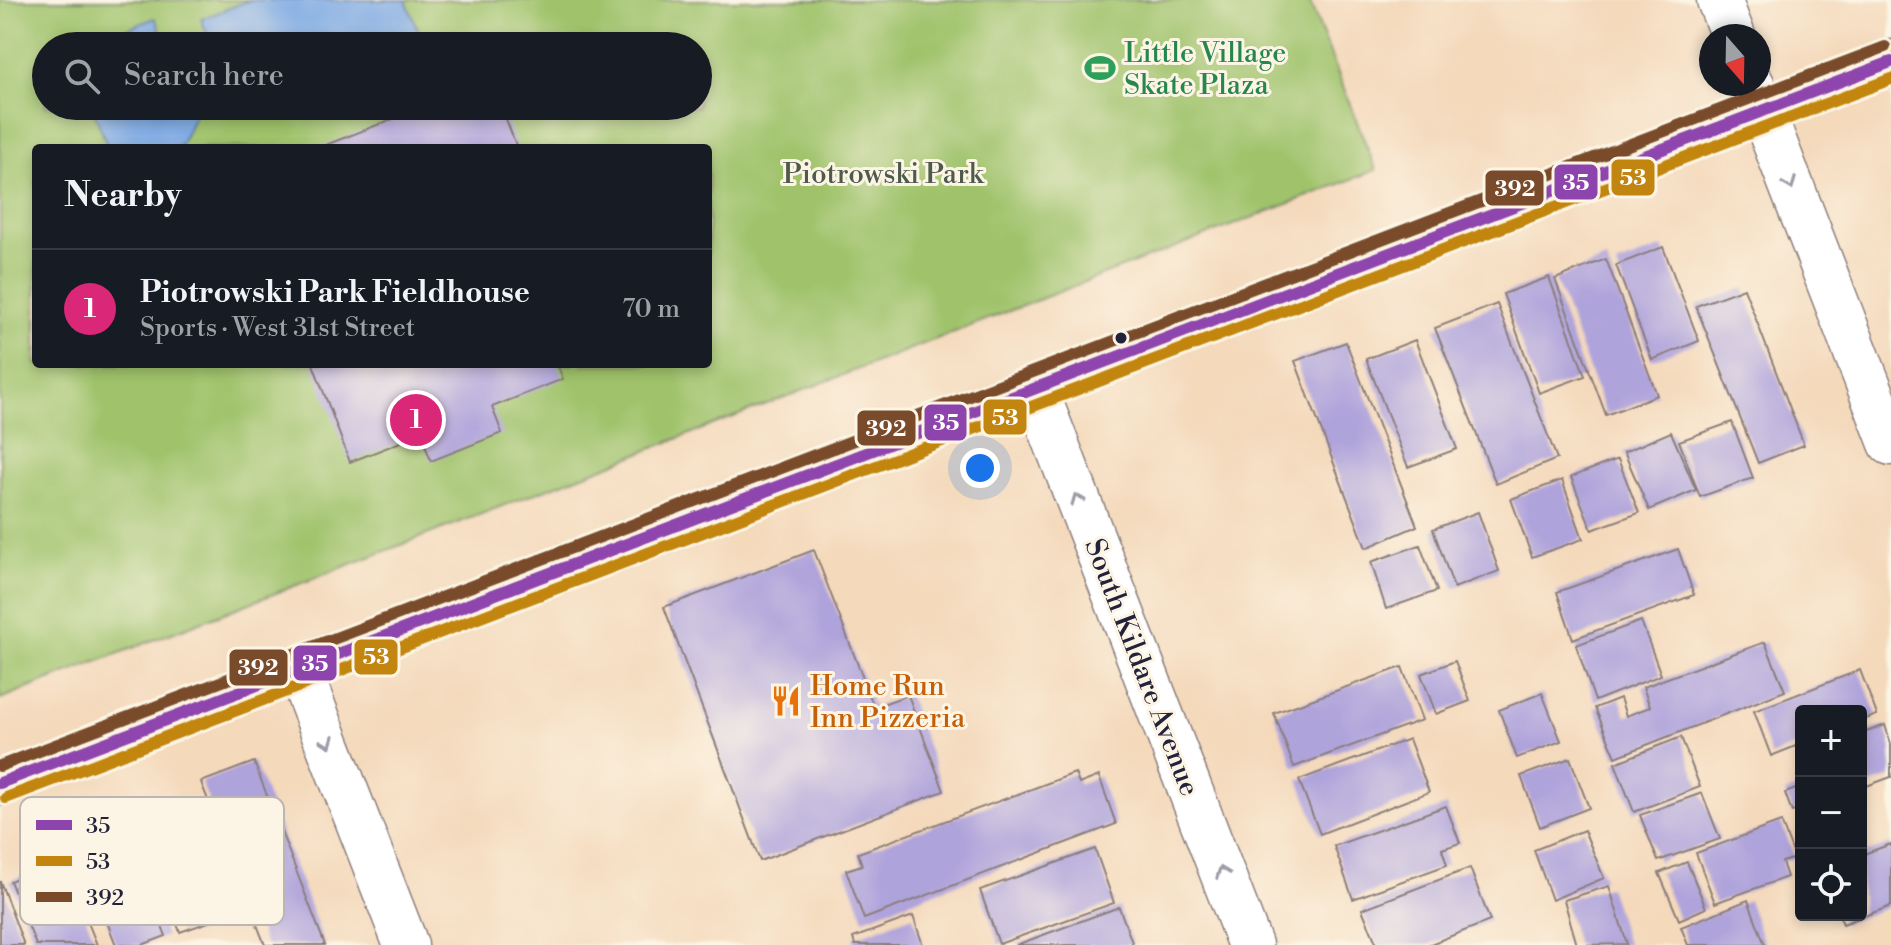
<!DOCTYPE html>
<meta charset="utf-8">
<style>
body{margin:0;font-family:"Libre Bodoni",serif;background:#242831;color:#f1f3f6}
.controls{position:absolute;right:24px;bottom:24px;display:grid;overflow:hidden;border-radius:8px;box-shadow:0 4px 12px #0003}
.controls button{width:72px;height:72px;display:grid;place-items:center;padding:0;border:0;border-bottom:2px solid #363941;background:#171b24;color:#f1f3f6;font:40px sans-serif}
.compass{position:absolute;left:1699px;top:24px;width:72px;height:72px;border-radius:50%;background:#171b24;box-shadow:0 4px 12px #0003;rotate:160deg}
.you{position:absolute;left:980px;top:468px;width:28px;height:28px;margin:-20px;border:6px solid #fff;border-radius:50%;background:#1a73e8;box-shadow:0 0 0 12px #1a73e833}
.badge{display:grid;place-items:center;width:52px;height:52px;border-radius:50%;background:#db2777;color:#fff;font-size:26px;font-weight:700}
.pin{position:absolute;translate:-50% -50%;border:4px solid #fff;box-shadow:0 2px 8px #0006}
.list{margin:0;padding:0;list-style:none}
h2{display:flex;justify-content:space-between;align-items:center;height:104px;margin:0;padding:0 32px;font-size:34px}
h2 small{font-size:26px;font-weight:400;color:#9ea1a6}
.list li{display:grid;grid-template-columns:52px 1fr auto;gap:24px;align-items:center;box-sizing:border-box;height:120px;padding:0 32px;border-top:2px solid #363941}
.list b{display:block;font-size:30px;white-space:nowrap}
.list p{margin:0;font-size:26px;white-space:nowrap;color:#9ea1a6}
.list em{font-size:26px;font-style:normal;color:#9ea1a6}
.icon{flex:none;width:44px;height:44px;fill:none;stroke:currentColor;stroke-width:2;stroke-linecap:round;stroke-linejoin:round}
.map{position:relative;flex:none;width:1891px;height:945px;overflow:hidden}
.search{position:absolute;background:#171b24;box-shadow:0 4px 12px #0003;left:32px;top:32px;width:680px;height:88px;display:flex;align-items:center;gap:20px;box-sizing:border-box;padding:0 28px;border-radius:44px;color:#9ea1a6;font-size:30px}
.panel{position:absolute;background:#171b24;box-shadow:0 4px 12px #0003;left:32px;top:144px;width:680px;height:224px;border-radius:8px}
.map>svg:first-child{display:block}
.green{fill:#9fc26b;stroke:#607253;stroke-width:2;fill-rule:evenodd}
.water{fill:#7ba9e4;stroke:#4e6690;stroke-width:2}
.building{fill:#afa3db}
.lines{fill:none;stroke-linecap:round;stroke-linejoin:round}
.minor-casing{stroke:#8b7e7b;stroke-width:47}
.major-casing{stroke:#8b7e7b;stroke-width:47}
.minor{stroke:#fff;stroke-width:44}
.major{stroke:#eac769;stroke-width:44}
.bus-1-casing{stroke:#fcf5e5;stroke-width:18}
.bus-2-casing{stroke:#fcf5e5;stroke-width:18}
.bus-3-casing{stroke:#fcf5e5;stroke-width:18}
.bus-1{stroke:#8e44ad;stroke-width:12}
.bus-2{stroke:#c2850f;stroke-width:12}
.bus-3{stroke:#7a4b2a;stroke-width:12}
.oneway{stroke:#9c9ca7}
.bus-dot{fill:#22223b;stroke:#fcf5e5;stroke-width:3}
.labels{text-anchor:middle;stroke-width:6;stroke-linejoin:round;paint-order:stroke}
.leisure-label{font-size:28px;fill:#27864d;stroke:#fcf5e5;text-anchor:start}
.park-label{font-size:28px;fill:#4e5a4c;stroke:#fcf5e5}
.street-label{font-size:28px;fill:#22223b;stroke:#fcf5e5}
.food-label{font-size:28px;fill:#c56008;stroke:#fcf5e5;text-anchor:start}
.key{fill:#fcf5e5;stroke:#bbb6b2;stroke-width:2}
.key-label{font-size:22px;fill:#22223b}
.line-badge{stroke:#fcf5e5;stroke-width:3}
.badge-label{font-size:22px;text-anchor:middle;font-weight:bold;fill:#fff}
</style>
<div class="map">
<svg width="1891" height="945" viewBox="0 0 1891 945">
<rect width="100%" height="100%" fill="#fcf5e5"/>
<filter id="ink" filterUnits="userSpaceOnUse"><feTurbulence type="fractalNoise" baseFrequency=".0125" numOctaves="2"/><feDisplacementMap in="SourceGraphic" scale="16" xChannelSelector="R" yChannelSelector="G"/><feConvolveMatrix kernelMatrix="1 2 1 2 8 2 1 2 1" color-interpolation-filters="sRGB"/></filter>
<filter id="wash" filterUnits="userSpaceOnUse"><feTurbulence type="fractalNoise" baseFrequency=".006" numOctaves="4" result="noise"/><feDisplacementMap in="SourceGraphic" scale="32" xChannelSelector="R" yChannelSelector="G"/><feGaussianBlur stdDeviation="1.8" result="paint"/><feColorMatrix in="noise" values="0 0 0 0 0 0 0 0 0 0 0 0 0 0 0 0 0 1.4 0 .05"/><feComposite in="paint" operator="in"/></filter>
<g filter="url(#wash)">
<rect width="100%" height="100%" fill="#f4d9bb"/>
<path class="green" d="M0,0h1309l67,170 -1376,529zM46,46h652v60h-652zM36,148h672v216h-672z"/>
<path class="water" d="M250,0h156l15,39 -17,7h-192l-11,-27z
M155,18l12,28h-84z
M92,106h100l3,8 -15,32 -4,2h-68z"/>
<g id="blocks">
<path class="building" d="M426,106h75l16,42h-199z
M1663,247l36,94 -47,19 -36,-95z
M1606,259l51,136 -51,20 -51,-136z
M1549,277l36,99 -46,17 -36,-99z
M1744,288l60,157 -46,18 -62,-157z
M1497,304l60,155 -61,25 -61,-156z
M1415,340l42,109 -49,18 -42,-108z
M1346,342l71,184 -51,22 -71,-187z
M313,364h244l6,15 -71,28 10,26 -71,28 -10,-27 -71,28z
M1732,422l21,56 -53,19 -21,-56z
M1671,432l25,58 -47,20 -25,-58z
M1618,459l21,54 -47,17 -21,-53z
M1562,480l21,59 -51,18 -21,-58z
M1478,512l21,59 -45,17 -21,-59z
M1420,545l17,46 -51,18 -15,-47z
M1678,549l16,46 -121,44 -16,-47z
M814,550l60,157 34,-12 36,96 -184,70 -96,-254z
M1641,621l20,54 -66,26 -19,-56z
M1765,642l20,49 -169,66 -21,-49 25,-10 6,18 24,-9 -7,-20z
M1455,661l15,40 -34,13 -15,-40z
M1402,667l20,53 -128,47 -20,-54z
M1860,670l17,45 -16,6v-10h-60v33l-30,12 -17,-45z
M1542,693l19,48 -44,17 -18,-48z
M1885,725l6,19v33l-30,11v-54z
M1681,737l19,50 -66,25 -19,-49z
M1409,739l20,53 -109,42 -21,-54z
M1570,758l19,50 -49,19 -19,-51z
M254,762l71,183h-60l-64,-163z
M1075,773l4,11 20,-8 17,48 -252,95 -18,-49 16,-5 -4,-12z
M1801,787v22l-9,3 -7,-19z
M1702,793l18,46 -62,22 -18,-46z
M1446,806l14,37 -18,6 5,16 -94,34 -19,-53z
M194,813l38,101 -52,18 -38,-99z
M1781,822l14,36 -13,4 5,15 -72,26 -19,-50z
M1584,830l20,48 -52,22 -18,-50z
M126,834l40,102 -24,9h-26l-36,-92z
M1891,844v62l-48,18 -4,-9h22v-60z
M1095,849l19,54 -115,41 -19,-54z
M62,858l35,87h-61l-26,-64z
M1687,862l19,46 -27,12 -20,-47z
M1470,868l20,53 -62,24h-51l-15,-36z
M0,881l24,64h-24z
M1609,886l18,58 -50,1 -13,-45z
M1748,900l17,45h-77l-7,-18z
M1119,907l14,38h-117z
M913,916l10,29h-68l-2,-7z"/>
</g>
</g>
<g filter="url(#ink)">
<use href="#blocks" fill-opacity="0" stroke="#8b7e7b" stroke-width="2"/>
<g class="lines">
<g class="minor-casing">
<path id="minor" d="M1719,0l14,36
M1752,84l139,359
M1035,388l215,557
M299,670l107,275"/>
</g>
<g class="major-casing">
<path id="major" d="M0,783l1891,-721"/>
</g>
<use href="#minor" class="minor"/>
<use href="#major" class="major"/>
<g class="bus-1-casing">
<path id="bus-1" d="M0,783l1891,-721"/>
</g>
<g class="bus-2-casing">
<path id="bus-2" d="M6,798l1885,-719"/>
</g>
<g class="bus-3-casing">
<path id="bus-3" d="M0,766l1885,-719"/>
</g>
<use href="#bus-1" class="bus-1"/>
<use href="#bus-2" class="bus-2"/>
<use href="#bus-3" class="bus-3"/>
</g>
<defs><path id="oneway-chevron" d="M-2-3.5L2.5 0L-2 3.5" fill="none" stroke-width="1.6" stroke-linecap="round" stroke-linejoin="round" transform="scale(2)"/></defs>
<g class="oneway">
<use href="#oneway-chevron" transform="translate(1790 184) rotate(69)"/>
<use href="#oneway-chevron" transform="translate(1077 499) rotate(-111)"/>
<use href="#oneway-chevron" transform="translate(328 742) rotate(69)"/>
<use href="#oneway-chevron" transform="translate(1222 872) rotate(-111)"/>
</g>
</g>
<defs>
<g id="stadium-bare" transform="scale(2.4)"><path d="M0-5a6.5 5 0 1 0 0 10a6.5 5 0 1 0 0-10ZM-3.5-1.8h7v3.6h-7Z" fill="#2e9e5b" stroke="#fcf5e5" stroke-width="2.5" paint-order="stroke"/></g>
<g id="restaurant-bare" transform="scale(2.4)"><path d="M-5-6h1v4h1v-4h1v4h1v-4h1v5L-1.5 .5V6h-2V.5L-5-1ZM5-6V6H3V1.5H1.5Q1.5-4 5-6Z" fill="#e8710a" stroke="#fcf5e5" stroke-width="2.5" paint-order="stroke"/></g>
</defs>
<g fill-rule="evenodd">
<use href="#stadium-bare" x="1100" y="68"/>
<use href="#restaurant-bare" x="786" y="701"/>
</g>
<circle class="bus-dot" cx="1121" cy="338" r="7"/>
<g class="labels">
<g class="leisure-label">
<text x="1124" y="62">Little Village<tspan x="1124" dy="32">Skate Plaza</tspan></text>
</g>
<g class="park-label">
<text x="883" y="183">Piotrowski Park</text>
</g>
<g class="street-label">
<text transform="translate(1143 667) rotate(69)" y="10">South Kildare Avenue</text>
</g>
<g class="food-label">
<text x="810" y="695">Home Run<tspan x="810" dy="32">Inn Pizzeria</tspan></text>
</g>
</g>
<rect x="20" y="797" width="264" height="128" rx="12" class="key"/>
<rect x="36" y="820" width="36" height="10" fill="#8e44ad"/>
<rect x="36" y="856" width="36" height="10" fill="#c2850f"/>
<rect x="36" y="892" width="36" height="10" fill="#7a4b2a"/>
<g class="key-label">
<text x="86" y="833">35</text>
<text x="86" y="869">53</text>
<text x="86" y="905">392</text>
</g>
<g class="line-badge">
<rect x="1610" y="158" width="46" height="39" rx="8" fill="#c2850f"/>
<rect x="1553" y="163" width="46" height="38" rx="8" fill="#8e44ad"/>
<rect x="1484" y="169" width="61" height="38" rx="8" fill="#7a4b2a"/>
<rect x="982" y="398" width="46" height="38" rx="8" fill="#c2850f"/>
<rect x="923" y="403" width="45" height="39" rx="8" fill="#8e44ad"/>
<rect x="856" y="409" width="61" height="38" rx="8" fill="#7a4b2a"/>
<rect x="353" y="638" width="46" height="38" rx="8" fill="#c2850f"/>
<rect x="292" y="644" width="46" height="38" rx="8" fill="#8e44ad"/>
<rect x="228" y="648" width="61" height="39" rx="8" fill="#7a4b2a"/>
</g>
<g class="badge-label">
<text x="1633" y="185">53</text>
<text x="1576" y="190">35</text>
<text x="1515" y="196">392</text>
<text x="1005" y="425">53</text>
<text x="946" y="430">35</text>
<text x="886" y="436">392</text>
<text x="376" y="664">53</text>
<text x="315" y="671">35</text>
<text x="258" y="675">392</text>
</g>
</svg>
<div class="controls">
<button>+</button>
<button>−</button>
<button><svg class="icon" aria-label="locate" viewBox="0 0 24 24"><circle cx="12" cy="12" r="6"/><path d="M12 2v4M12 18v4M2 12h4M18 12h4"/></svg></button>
</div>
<svg class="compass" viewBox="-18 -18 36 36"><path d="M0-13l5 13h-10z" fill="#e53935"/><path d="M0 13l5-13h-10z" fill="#9ea1a6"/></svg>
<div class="you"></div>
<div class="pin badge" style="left:416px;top:420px">1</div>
<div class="search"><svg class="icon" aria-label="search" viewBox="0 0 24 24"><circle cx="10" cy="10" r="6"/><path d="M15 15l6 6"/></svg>Search here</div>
<section class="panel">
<h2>Nearby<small></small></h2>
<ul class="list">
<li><span class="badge">1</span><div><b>Piotrowski Park Fieldhouse</b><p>Sports · West 31st Street</p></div><em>70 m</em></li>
</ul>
</section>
</div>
